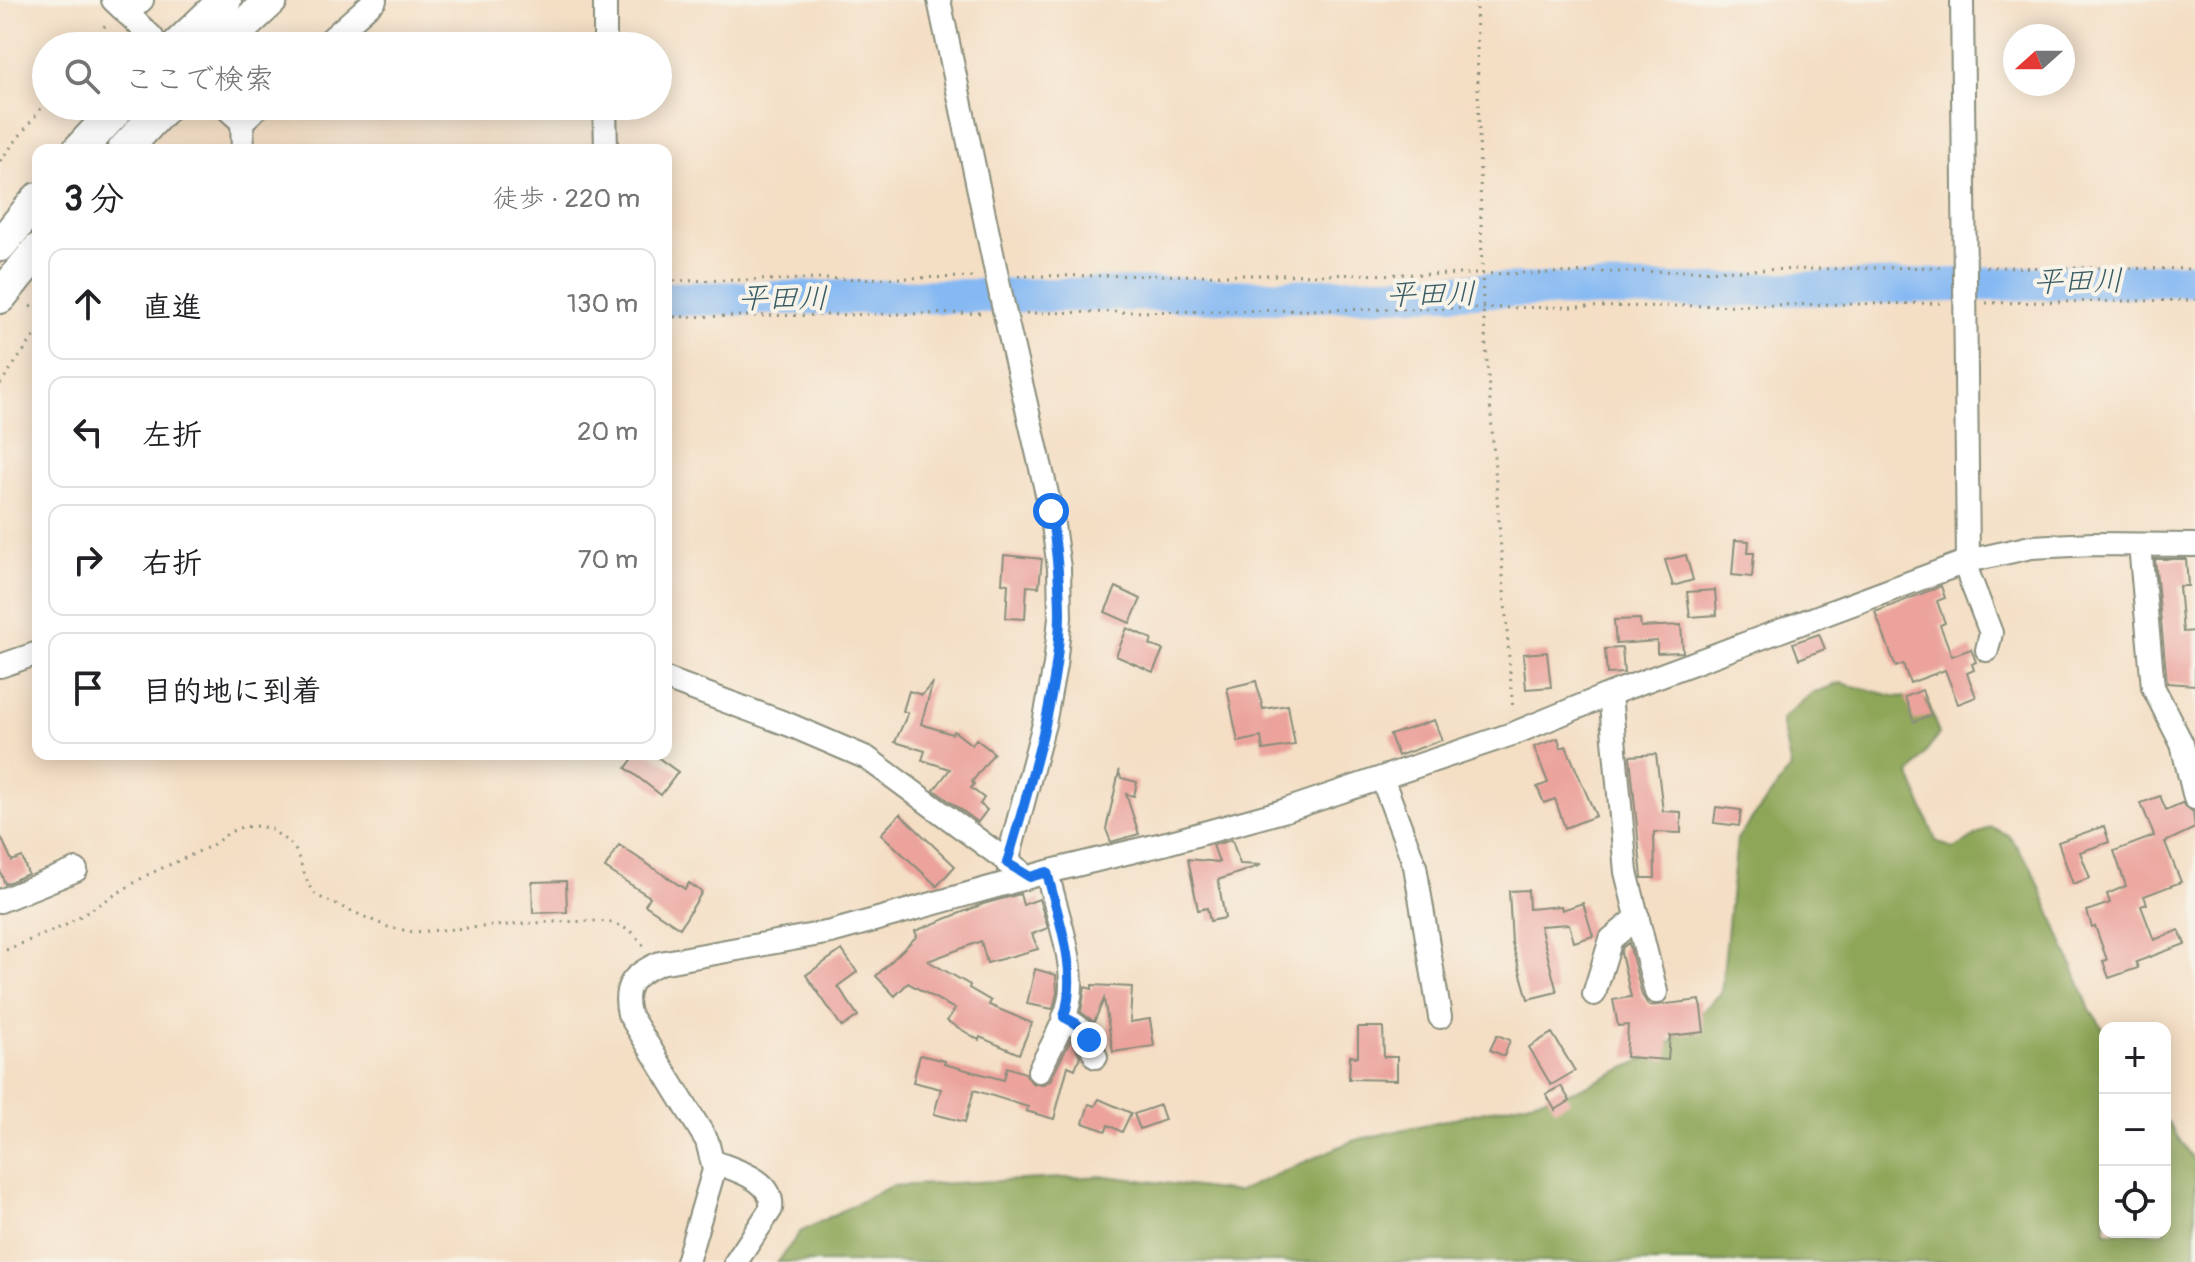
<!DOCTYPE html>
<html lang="ja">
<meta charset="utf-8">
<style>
body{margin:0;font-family:Pangolin,"Klee One",sans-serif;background:#f6f6f6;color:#202124}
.controls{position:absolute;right:24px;bottom:24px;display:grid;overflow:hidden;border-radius:16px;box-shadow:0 4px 20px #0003}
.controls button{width:72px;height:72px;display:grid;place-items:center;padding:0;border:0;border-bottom:2px solid #e0e0e0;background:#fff;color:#202124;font:40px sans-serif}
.compass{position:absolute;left:2003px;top:24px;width:72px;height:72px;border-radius:50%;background:#fff;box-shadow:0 4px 20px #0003;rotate:249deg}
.stop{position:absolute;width:24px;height:24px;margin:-18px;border:6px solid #1a73e8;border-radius:50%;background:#fff}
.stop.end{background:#1a73e8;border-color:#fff;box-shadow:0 2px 8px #0008}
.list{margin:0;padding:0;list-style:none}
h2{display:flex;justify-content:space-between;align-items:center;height:104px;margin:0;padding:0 32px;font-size:34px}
h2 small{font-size:26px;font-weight:400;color:#757577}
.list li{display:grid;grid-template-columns:52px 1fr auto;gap:24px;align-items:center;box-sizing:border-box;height:112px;margin:0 16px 16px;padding:0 16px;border:2px solid #e0e0e0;border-radius:16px}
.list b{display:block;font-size:30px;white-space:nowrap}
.list em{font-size:26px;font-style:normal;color:#757577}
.icon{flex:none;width:44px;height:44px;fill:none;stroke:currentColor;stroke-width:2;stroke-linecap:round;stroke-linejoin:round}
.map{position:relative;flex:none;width:2195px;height:1262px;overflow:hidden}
.search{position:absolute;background:#fff;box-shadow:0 4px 20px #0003;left:32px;top:32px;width:640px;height:88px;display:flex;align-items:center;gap:20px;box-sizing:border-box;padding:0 28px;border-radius:44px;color:#757577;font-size:30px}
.panel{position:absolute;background:#fff;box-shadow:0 4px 20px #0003;left:32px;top:144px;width:640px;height:616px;border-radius:16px}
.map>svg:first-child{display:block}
.forest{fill:#8ea658;stroke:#567246;stroke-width:2}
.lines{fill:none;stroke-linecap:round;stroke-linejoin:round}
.river{stroke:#86b9f3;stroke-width:34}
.building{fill:#eba39c}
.minor-casing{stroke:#8a8e7c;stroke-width:26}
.highway-casing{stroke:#8a8e7c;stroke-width:36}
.path{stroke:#8a8e7c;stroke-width:3;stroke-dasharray:2 6;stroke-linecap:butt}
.minor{stroke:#fff;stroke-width:22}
.highway{stroke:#fff;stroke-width:32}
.route{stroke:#1a73e8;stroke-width:10}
.labels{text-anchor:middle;stroke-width:8;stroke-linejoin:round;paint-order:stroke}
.water-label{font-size:30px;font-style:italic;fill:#395c64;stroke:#f7f3e8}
</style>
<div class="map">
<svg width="2195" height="1262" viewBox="0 0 2195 1262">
<rect width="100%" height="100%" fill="#f7f3e8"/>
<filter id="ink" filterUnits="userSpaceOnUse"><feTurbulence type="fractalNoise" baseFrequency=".0125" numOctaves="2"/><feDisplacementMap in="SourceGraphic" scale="16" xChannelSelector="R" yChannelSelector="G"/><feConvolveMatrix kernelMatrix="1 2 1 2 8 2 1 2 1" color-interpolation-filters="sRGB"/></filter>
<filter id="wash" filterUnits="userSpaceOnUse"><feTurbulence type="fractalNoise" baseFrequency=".006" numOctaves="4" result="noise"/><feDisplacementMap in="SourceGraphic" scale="32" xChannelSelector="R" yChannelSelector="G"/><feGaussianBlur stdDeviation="1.8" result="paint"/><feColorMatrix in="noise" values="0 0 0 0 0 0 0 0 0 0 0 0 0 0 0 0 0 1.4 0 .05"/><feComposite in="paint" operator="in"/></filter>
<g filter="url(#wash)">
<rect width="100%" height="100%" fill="#f4dec4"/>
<path class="forest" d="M1841,683l52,13 34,4 12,34 -29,41 26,66 18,8 37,-22 17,8 24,33 58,141 15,22v201h60v-113l30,43v100h-1417l22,-30 91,-46 215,-10 131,16 115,-51 223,-50 87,-40 59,-58 16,-154 54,-71 -10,-48 31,-27z"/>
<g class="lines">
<path class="river" d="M666,299l495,-5 96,3 224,-7 226,1 488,-12"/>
</g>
<g id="blocks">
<path class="building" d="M1735,540l14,1 -1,12h6l-2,24 -20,-2z
M1004,555l38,4 -3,28 -12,-1 -2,33 -19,-1 2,-34 -6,-1z
M1686,555l7,25 -20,6 -8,-26z
M2155,559h31l2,27h-9l4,46 12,-1v54l-28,-2z
M1941,586l4,12 -8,3 8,22 -5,2 12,31 19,-7 5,13 -4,2 2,6 -7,3 9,24 -18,7 -13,-34 -35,13 -7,-19 -7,3 -21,-55z
M1116,587l25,12 -11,24 -25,-11z
M1715,590l2,25 -27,2 -3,-25z
M1640,619l1,8 40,-2 2,27 -26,1v-12l-41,3 -2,-24z
M1127,628l25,11 -2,6 13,5 -10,22 -37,-16z
M1819,634l6,15 -26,10 -6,-16z
M1622,648l2,25 -17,1 -2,-25z
M1547,652l4,35 -25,2 -3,-35z
M1256,681l7,28 25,-4 7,40 -32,5 -2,-13 -23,5 -11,-54z
M933,682l-12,42 31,10 2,-3 18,14 4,-6 18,14 -22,29 2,2 -3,4 13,10 -4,6 7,6 -9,12 -44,-32 16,-21 -28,-9 3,-9 -30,-9 13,-29 -5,-2 6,-20 13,4z
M1922,690l9,25 -17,7 -9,-25z
M1434,720l8,20 -44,16 -8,-21z
M1558,738l3,10 5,-2 30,70 -31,12 -10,-29 -11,4 -7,-16 11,-4 -14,-36z
M636,754h17l25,18 -17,23 -35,-27z
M1656,754l7,57 18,1v21l-27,-1 1,46h-13l-12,-122z
M1119,772l2,6 16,4 -3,14 -8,-2 13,40 -28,8 -5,-13z
M2160,796l6,14 16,-7 11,9 2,16 -30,14 16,40 -37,14 3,8 -6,2 13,34 25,-10 6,14 -49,18 2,6 -29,10 -6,-17 4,-1 -12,-34 -3,1 -5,-16 23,-8 -3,-9 19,-8 -12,-35 40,-15 -13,-33z
M1716,807l25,3 -2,16 -25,-3z
M900,814l55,52 -18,20 -56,-52z
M2104,826l5,16 -29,10 10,26 -17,6 -15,-42z
M0,835l12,26 10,-4 6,17 -23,10 -5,-13z
M1232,840l8,24 21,1 -43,15 7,38 -15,3 -3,-13 -9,2 -10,-51 31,3 -6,-17z
M619,845l66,44 4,-6 13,9 -22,36 -35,-23 5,-8 -45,-29z
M566,881l1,31 -34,1 -1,-31z
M1528,890l1,19 32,-3 1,4 21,-7 10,33 -19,6 -5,-18 -29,2 17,66 -29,7 -16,-56 -3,-52z
M1020,894l3,11 16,-6 9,29 -16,6 6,15 -51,14 -6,-22 -53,20 42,24 -1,3 22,13 -2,4 43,18 -13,31 -39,-17 -1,3 -32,-19 8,-12 -47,-26 -13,13 -19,-20 41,-40 -2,-5 68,-27z
M1629,943l13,52 7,11 51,-6 4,32 -34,4 -2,24 -42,-3 2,-32 -10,1 -5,-26 18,-3 -10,-44 2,-6z
M842,950l15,22 -19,14 20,30 -16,11 -36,-52z
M1035,969l21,6 1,18 -4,16 -26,-5z
M1092,985l40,2 -2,35 20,-3 4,27 -41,6 -9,-53 -10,23 -13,-10 4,-25 7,2z
M1358,1027h25l1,30h13v23l-48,-1 1,-23 8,1z
M1552,1033l23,38 -24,14 -22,-38z
M1497,1035l13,5 -6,16 -14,-6z
M1071,1039l9,17 -5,13 -7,-3 -14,53 -28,-8 2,-4 -54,-17 -9,32 -31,-8 7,-25 -28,-7 7,-27 25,6 -1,3 60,16 3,-13 18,6 7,10 9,2 9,-4z
M1561,1086l9,15 -15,9 -9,-16z
M1099,1099l32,14 -9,19 -14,-7 -2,6 -23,-8 6,-19 6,2z
M1160,1105l5,15 -25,9 -6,-15z"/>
</g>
</g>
<g filter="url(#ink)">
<use href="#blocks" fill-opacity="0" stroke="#8a8e7c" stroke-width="2"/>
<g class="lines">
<g class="minor-casing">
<path id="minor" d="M113,0l39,37
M605,0v46
M939,0l65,310 47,201 8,57 1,50 -5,47 -11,59 -37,139
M1962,0l6,561
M127,14l15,-14
M323,46l52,-46
M224,106l18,16 17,-16
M605,106l1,44
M242,122l1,28
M2140,545l13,142 29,57 13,54
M1964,563l27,70 -4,17
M0,666l38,-13
M666,679l124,46 77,33 152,112
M1610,694l16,178 30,120
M1382,778l33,88 25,151
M0,901l76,-31
M1594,994l17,-55 27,-22
M1064,1017l20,14 12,26
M1039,1071c13,-27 33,-58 32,-88 -1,-37 -16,-76 -24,-111
M712,1161c22,9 63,18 59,48l-35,53
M687,1262l27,-92 -2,-9 -5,-20 -78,-127c-7,-29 5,-40 31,-51l171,-31 216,-60 120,-29 116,-32 232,-78 95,-39 358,-133 63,-14 62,-3 102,1"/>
</g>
<g class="highway-casing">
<path id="highway" d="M177,46l48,-46
M222,46l49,-46
M79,150l41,-44
M124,150l41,-44
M0,245l38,-46
M0,297l38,-47"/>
</g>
<path class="path" d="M1476,0l7,308 30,403
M89,46l18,-23
M0,161l46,-59
M1986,267l209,2
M1018,276l463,-2 465,-7
M666,281l312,-4
M1986,303l209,-3
M30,306l8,4
M1026,313l920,-10
M666,317l316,-4
M0,384l38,-53
M6,950l60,-25 81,-50 64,-29 19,-14 12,-5 17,-1 12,3 17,13 8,9 13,35 8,10 71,31 25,5 136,-10 49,-1 15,2 18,8 14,16"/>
<use href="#minor" class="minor"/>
<use href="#highway" class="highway"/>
</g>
</g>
<g class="lines" filter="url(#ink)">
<path class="route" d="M1051,511c5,35 9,69 9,104 -1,79 -31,172 -53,248l23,14 17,-5c11,47 32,97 17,145l13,7 12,16"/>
</g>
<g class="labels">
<g class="water-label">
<text transform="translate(2078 281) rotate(-1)" y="10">平田川</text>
<text transform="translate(1431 294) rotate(-1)" y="10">平田川</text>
<text x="783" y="308">平田川</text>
</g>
</g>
</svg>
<div class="controls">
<button>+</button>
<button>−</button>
<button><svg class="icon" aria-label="locate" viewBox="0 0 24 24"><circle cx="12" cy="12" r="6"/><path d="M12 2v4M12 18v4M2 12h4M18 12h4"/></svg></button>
</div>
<svg class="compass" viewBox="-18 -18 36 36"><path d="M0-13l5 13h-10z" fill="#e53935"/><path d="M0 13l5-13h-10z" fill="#757577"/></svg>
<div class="stop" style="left:1051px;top:511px"></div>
<div class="stop end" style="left:1089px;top:1040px"></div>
<div class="search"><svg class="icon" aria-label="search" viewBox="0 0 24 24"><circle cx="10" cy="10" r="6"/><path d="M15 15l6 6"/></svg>ここで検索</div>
<section class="panel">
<h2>3 分<small>徒歩 · 220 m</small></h2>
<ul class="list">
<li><svg class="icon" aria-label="ahead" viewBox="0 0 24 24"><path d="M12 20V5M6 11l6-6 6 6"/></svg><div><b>直進</b></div><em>130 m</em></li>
<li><svg class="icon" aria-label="left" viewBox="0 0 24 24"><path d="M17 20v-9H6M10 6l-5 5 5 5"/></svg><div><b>左折</b></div><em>20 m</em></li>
<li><svg class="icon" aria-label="right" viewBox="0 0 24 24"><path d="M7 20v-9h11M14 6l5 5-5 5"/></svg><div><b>右折</b></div><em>70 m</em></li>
<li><svg class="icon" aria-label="arrive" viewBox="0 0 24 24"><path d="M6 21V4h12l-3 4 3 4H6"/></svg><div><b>目的地に到着</b></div></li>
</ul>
</section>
</div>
